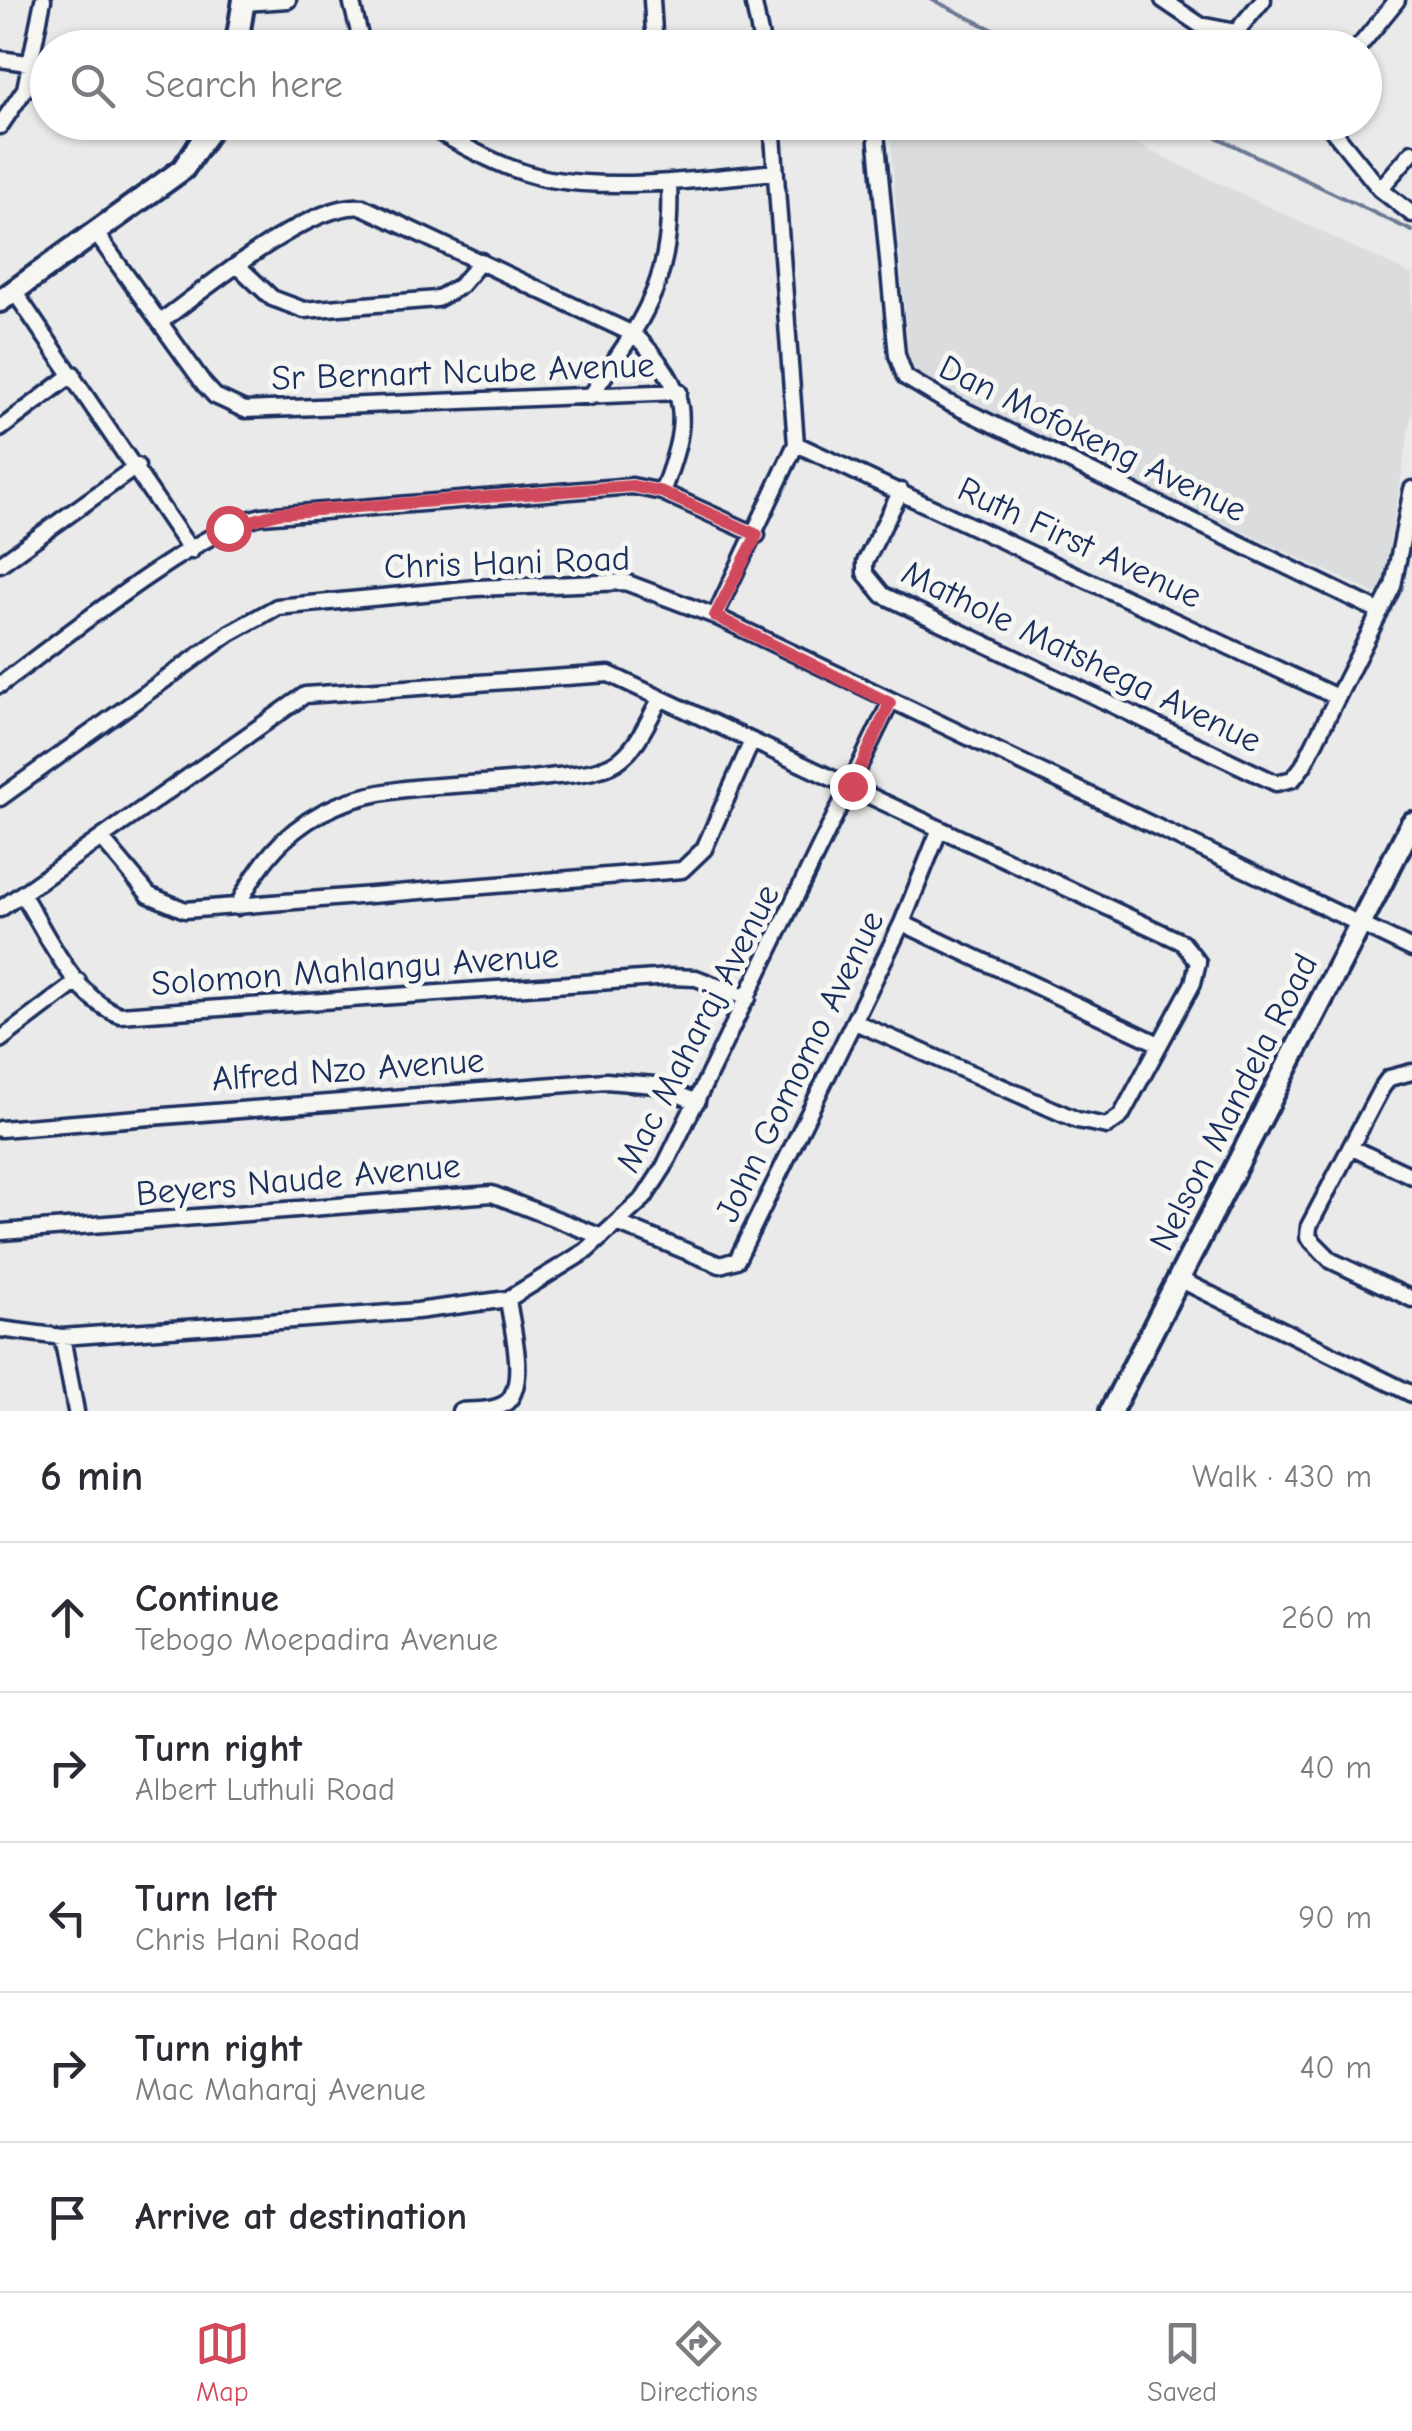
<!DOCTYPE html>
<meta charset="utf-8">
<style>
body{margin:0;font-family:"Comic Neue",sans-serif;background:#f7f7f7;color:#2b2b33}
.stop{position:absolute;width:30px;height:30px;margin:-22px;border:8px solid #d1495b;border-radius:50%;background:#fff}
.stop.end{background:#d1495b;border-color:#fff;box-shadow:0 2px 10px #0008}
.list{margin:0;padding:0;list-style:none}
h2{display:flex;justify-content:space-between;align-items:center;height:130px;margin:0;padding:0 40px;font-size:42px}
h2 small{font-size:32px;font-weight:400;color:#7c7c81}
.list li{display:grid;grid-template-columns:65px 1fr auto;gap:30px;align-items:center;box-sizing:border-box;height:150px;padding:0 40px;border-top:2px solid #e1e1e2}
.list b{display:block;font-size:38px;white-space:nowrap}
.list p{margin:0;font-size:32px;white-space:nowrap;color:#7c7c81}
.list em{font-size:32px;font-style:normal;color:#7c7c81}
.icon{flex:none;width:55px;height:55px;fill:none;stroke:currentColor;stroke-width:2;stroke-linecap:round;stroke-linejoin:round}
.map{position:relative;flex:none;width:1412px;height:1411px;overflow:hidden}
.search{position:absolute;background:#fff;box-shadow:0 2px 8px #0004;left:30px;right:30px;top:30px;height:110px;display:flex;align-items:center;gap:25px;box-sizing:border-box;padding:0 35px;border-radius:55px;color:#7c7c81;font-size:38px}
.sheet{height:880px;background:#fff}
nav{display:flex;justify-content:space-around;align-items:center;box-sizing:border-box;height:140px;border-top:2px solid #e1e1e2;background:#fff;font-size:28px;color:#7c7c81}
nav a{display:grid;justify-items:center;gap:5px}
nav .on{color:#d1495b}
.map>svg:first-child{display:block}
.built{fill:#dadcde}
.lines{fill:none;stroke-linecap:round;stroke-linejoin:round}
.stream{stroke:#6c7995;stroke-width:4}
.street-casing{stroke:#1b2f5e;stroke-width:21}
.secondary-casing{stroke:#1b2f5e;stroke-width:28}
.street{stroke:#f6f6f2;stroke-width:14}
.secondary{stroke:#f6f6f2;stroke-width:20}
.route{stroke:#d1495b;stroke-width:12}
.labels{text-anchor:middle;stroke-width:10;stroke-linejoin:round;paint-order:stroke}
.street-label{font-size:35px;fill:#1b2f5e;stroke:#f6f6f2}
</style>
<div class="map">
<svg width="1412" height="1411" viewBox="0 0 1412 1411">
<rect width="100%" height="100%" fill="#e9eae9"/>
<filter id="ink" filterUnits="userSpaceOnUse"><feTurbulence type="fractalNoise" baseFrequency=".01" numOctaves="2"/><feDisplacementMap in="SourceGraphic" scale="20" xChannelSelector="R" yChannelSelector="G"/><feConvolveMatrix kernelMatrix="1 2 1 2 8 2 1 2 1" color-interpolation-filters="sRGB"/></filter>
<g filter="url(#ink)">
<path class="built" d="M889,123h203l320,152v137l-31,184 -471,-219z"/>
<g class="lines">
<path class="stream" d="M933,0l97,48
M1185,122l227,109"/>
<g class="street-casing">
<path id="street" d="M351,0l12,48
M652,0l3,48
M753,0l10,48
M1163,0l37,25 36,7
M244,3l44,-3
M1236,32l27,-32
M1236,32l16,16
M1358,48l39,-48
M0,59l48,7
M421,122c39,22 84,49 128,57 73,12 153,0 226,-7
M875,122l22,233 8,22 40,24 434,210
M1326,122l54,67 32,25
M0,126l25,-37 18,-89
M1380,189l32,-37
M95,232l109,152 11,12 30,14 434,-18
M237,265l35,33 32,12 133,-11 23,-13 21,-25
M14,291l177,260
M160,322c44,-32 152,-122 203,-115l272,128c56,57 55,84 27,157
M590,397c55,-81 83,-113 79,-215
M0,429l73,-55
M796,444l541,253
M901,491l-36,71v11l18,22 393,188 17,-4 10,-13 90,-180 19,-97
M0,564l137,-98
M715,616l81,-172 -24,-322
M0,685c58,-43 198,-156 262,-169l370,-30 30,6 95,43
M0,798l230,-165 47,-26 199,-19 149,-6 90,34 697,333
M102,839l47,56 36,15 497,-40 22,-21 47,-106
M22,894c24,38 52,105 98,121l550,-38 26,1 52,20
M237,907c70,-143 180,-112 312,-130 23,-3 54,-3 73,-19 17,-14 27,-40 38,-58
M0,909l305,-214 304,-21 573,268 16,20 -5,21 -72,133 -14,10 -30,-6 -222,-98
M902,923l255,120
M0,1040l78,-59
M1412,1072l-23,6 -8,11 -72,137 -1,11 24,24 80,38
M0,1129l606,-48 49,4 42,17
M1352,1148l60,28
M617,1223l103,42 17,-5 165,-337 37,-92
M2,1232l490,-38 110,43
M1179,1279l233,115
M0,1329l62,8 355,-26 91,-12 78,-48 58,-53 20,-31 226,-464
M62,1337l14,74
M460,1411c15,-1 36,0 47,-9 21,-20 4,-77 1,-103"/>
</g>
<g class="secondary-casing">
<path id="secondary" d="M236,48l8,-48
M0,301l183,-132 32,-47
M1111,1411l301,-588"/>
</g>
<use href="#street" class="street"/>
<use href="#secondary" class="secondary"/>
</g>
</g>
<g class="lines" filter="url(#ink)">
<path class="route" d="M228,528l50,-15 354,-27 30,6 95,43 -42,81 175,87 -38,83"/>
</g>
<g class="labels">
<g class="street-label">
<text transform="translate(463 371) rotate(-2)" y="12">Sr Bernart Ncube Avenue</text>
<text transform="translate(1093 438) rotate(26)" y="12">Dan Mofokeng Avenue</text>
<text transform="translate(1080 542) rotate(25)" y="12">Ruth First Avenue</text>
<text transform="translate(507 562) rotate(-2)" y="12">Chris Hani Road</text>
<text transform="translate(1082 656) rotate(26)" y="12">Mathole Matshega Avenue</text>
<text transform="translate(355 969) rotate(-4)" y="12">Solomon Mahlangu Avenue</text>
<text transform="translate(697 1028) rotate(-63)" y="12">Mac Maharaj Avenue</text>
<text transform="translate(799 1066) rotate(-64)" y="12">John Gomomo Avenue</text>
<text transform="translate(348 1069) rotate(-4)" y="12">Alfred Nzo Avenue</text>
<text transform="translate(1233 1102) rotate(-63)" y="12">Nelson Mandela Road</text>
<text transform="translate(298 1179) rotate(-5)" y="12">Beyers Naude Avenue</text>
</g>
</g>
</svg>
<div class="stop" style="left:228px;top:528px"></div>
<div class="stop end" style="left:852px;top:786px"></div>
<div class="search"><svg class="icon" aria-label="search" viewBox="0 0 24 24"><circle cx="10" cy="10" r="6"/><path d="M15 15l6 6"/></svg>Search here</div>
</div>
<section class="sheet">
<h2>6 min<small>Walk · 430 m</small></h2>
<ul class="list">
<li><svg class="icon" aria-label="ahead" viewBox="0 0 24 24"><path d="M12 20V5M6 11l6-6 6 6"/></svg><div><b>Continue</b><p>Tebogo Moepadira Avenue</p></div><em>260 m</em></li>
<li><svg class="icon" aria-label="right" viewBox="0 0 24 24"><path d="M7 20v-9h11M14 6l5 5-5 5"/></svg><div><b>Turn right</b><p>Albert Luthuli Road</p></div><em>40 m</em></li>
<li><svg class="icon" aria-label="left" viewBox="0 0 24 24"><path d="M17 20v-9H6M10 6l-5 5 5 5"/></svg><div><b>Turn left</b><p>Chris Hani Road</p></div><em>90 m</em></li>
<li><svg class="icon" aria-label="right" viewBox="0 0 24 24"><path d="M7 20v-9h11M14 6l5 5-5 5"/></svg><div><b>Turn right</b><p>Mac Maharaj Avenue</p></div><em>40 m</em></li>
<li><svg class="icon" aria-label="arrive" viewBox="0 0 24 24"><path d="M6 21V4h12l-3 4 3 4H6"/></svg><div><b>Arrive at destination</b></div></li>
</ul>
</section>
<nav>
<a class="on"><svg class="icon" aria-label="map" viewBox="0 0 24 24"><path d="M3 6l6-2 6 2 6-2v14l-6 2-6-2-6 2zM9 4v14M15 6v14"/></svg>Map</a>
<a><svg class="icon" aria-label="directions" viewBox="0 0 24 24"><path d="M12 3l9 9-9 9-9-9zM9 14v-3h6M13 9l2 2-2 2"/></svg>Directions</a>
<a><svg class="icon" aria-label="saved" viewBox="0 0 24 24"><path d="M7 4h10v16l-5-4-5 4z"/></svg>Saved</a>
</nav>
